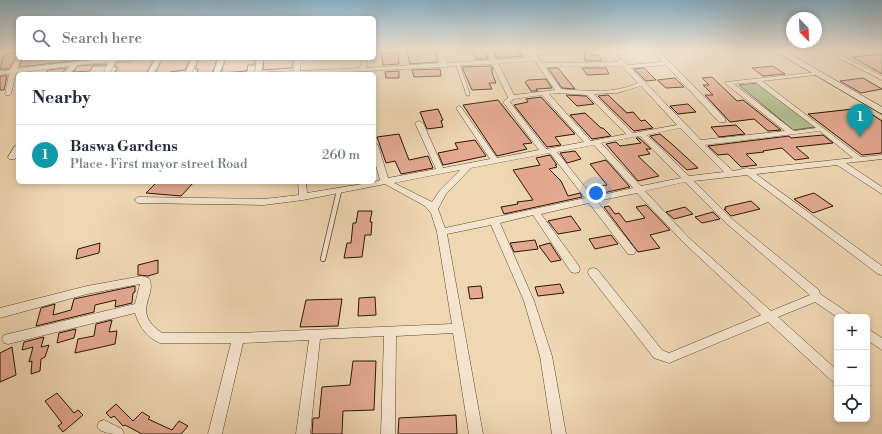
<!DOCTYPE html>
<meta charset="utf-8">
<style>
body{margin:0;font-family:"Libre Bodoni",serif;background:#f6f6f7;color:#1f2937}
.controls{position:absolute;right:12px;bottom:12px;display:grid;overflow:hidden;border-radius:6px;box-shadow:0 2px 6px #0003}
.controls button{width:36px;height:36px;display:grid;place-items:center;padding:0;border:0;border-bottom:1px solid #e0e1e3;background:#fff;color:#1f2937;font:20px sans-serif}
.compass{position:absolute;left:786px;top:12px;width:36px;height:36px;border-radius:50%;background:#fff;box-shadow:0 2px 6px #0003;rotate:157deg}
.you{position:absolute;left:596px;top:193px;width:14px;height:14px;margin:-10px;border:3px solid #fff;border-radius:50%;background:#1a73e8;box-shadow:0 0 0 6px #1a73e833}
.badge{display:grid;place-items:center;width:26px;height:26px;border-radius:50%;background:#db2777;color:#fff;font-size:13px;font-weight:700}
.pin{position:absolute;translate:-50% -33px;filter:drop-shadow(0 1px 2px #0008)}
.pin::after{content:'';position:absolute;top:21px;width:14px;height:12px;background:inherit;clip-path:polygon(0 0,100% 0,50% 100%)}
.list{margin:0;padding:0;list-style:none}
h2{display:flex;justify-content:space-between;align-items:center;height:52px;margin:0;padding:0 16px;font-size:17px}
h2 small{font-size:13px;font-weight:400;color:#747a83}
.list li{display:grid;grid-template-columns:26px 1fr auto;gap:12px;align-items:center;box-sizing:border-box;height:60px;padding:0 16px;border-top:1px solid #e0e1e3}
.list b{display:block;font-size:15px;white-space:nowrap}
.list p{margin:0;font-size:13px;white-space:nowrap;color:#747a83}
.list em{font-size:13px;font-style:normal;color:#747a83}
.icon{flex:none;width:22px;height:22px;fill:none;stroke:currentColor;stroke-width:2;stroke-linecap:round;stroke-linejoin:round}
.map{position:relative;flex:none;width:882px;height:434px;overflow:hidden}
.search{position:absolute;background:#fff;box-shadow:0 2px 6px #0003;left:16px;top:16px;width:360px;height:44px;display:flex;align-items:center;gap:10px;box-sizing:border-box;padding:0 14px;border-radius:6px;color:#747a83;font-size:15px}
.panel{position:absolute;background:#fff;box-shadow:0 2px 6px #0003;left:16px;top:72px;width:360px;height:112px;border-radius:6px}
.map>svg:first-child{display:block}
.green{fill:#b3bf91;stroke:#6e6a49}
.building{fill:#e3a991;stroke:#2a1501}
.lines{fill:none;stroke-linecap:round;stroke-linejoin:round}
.lane-far1-casing{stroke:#5b462e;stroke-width:4.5}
.lane-casing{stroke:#5b462e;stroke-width:6}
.street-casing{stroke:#5b462e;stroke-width:1}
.secondary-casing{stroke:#2a1501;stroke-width:1}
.lane-far1{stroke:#f5e5ce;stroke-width:3.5}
.lane{stroke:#f5e5ce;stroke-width:4.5}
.street{fill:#f5e5ce;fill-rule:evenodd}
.secondary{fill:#f5e5ce;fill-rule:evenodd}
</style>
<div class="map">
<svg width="882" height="434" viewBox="0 0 882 434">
<rect width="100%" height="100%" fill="#efd7b3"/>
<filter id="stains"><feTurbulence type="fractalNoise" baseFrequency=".005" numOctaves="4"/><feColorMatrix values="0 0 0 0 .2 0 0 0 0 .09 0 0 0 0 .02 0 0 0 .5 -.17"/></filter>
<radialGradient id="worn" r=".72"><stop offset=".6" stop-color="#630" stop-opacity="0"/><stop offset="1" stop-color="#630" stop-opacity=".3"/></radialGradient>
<path class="green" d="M759,83l56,44 -22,3 -54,-45z"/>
<path class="building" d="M431,50h4l3,12 -28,2 -3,-13z
M472,50h12l4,9h-12z
M493,50h25l4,6 -25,2z
M584,50h5l2,5h8l3,6h-17z
M18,52v3l-9,14h-9l4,-15z
M398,52l1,12 -16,1 -2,-12z
M882,54v20l-30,-17z
M23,58h38v2l38,-2 -80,9z
M135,58l19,1 -8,15h-32l4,-7h-4l3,-5h14z
M163,58h27l-5,12 -15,2 -2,2h-13z
M210,58l7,1 -5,15h-15l1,-5h-3l4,-10z
M226,58h29v7h-7l-1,6 -26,2z
M264,58h29l-1,10 -29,2z
M106,64v2h-13l-3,5 -17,1 5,-6z
M491,66l2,3h-2l2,4h-1l4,10h-7l3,6 -20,1 -10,-23z
M773,66l12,8 -22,2 -11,-8z
M67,68l-6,6h-16l3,-4z
M548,68h10l17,21 -13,-1z
M582,68h24l3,6 -22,1z
M644,68l12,12 -10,1 -12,-12z
M440,69l1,7 -27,1 -2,-7z
M399,71v7h-13l-1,-6z
M0,76h7l-3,14h-4z
M712,77l25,24 6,-1 38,30 -13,1 -14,-12 -24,3 -25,-27h8l-10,-10h6l-7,-7z
M675,78l9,9 -18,1 -9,-8z
M863,78l19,11 -21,4 -21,-12z
M546,79l6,9 -16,1 2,2h-7l-6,-9 3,-2z
M566,95l20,1 8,8 -17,2z
M608,95l19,18 6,-1 8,9 4,-1 8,8 -19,3 -36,-35z
M541,97l34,37 -20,3 6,8 -14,2 -33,-42 14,-3 -2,-3z
M498,100l34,43 -9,1 4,5 -30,7 -34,-51z
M688,104l8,8 -18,2 -8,-8z
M862,108l20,13v32l-20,2 -54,-41z
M438,109l5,11 -2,1 2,6 -16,2 -7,-17z
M585,113l16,15h2l8,8 -19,3 -22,-24z
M736,125l9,9 -26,3 -8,-10z
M399,134l10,26 19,-4 5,12 -32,6 -6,-13 -9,2 -9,-26z
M660,134l13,11 25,23 -11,2 -37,-34z
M823,135l10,8 -37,4 13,11 -14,2 -13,-12 -19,3 1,1 -18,2 11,11 -16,2 -13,-13 -10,1 -10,-9 81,-10 2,2z
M636,138h3l12,11h-5l4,5 -12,2 21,20 -21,5 -32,-37 10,-2 4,4 21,-3z
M475,140l11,16 -43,9 -5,-12 20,-4 -3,-6z
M575,151l6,8 -14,4 -7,-10z
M550,155l7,10h-2l2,2 -8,2 12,12 7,15 12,-3 2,4 -78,17 -3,-7 17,-3 -1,-2 16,-2 -20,-30 27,-5 -4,-7z
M606,160l24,27 -27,6 -4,-7 8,-1 -17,-21z
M157,182h37l-13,14 -35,-3z
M814,193l19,13 -20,7 -19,-14z
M751,201l9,8 -29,7 -7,-7h2l-1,-2z
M646,205l24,25 -20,5 10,13 -22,4 -34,-45 5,-1 6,8 4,-1 7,9 19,-4 -9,-11z
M685,207l8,7 -19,5 -8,-7z
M358,211h14l-2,11h2l-1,13h-6l-3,22 -18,1 3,-15h4l2,-20h3z
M713,212l7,7 -18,4 -7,-6z
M571,216l10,14 -23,4 -10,-13z
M611,235l7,9 -23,5 -6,-10z
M535,240l3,9 -24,3 -4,-9z
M100,243l-1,10 -23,6 2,-10z
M550,243l11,17 -10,2 -12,-16z
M158,260v13l-10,3 -10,-1v-10z
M560,284l4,9 -26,3 -3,-9z
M135,286v6l-2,1 -1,10 -17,4 1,-7 -21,5 -1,7 -58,14 5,-18 14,-4 -2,11 18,-5 3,-11z
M481,286l2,12 -13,1 -2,-12z
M375,297l1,18 -18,1 1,-18z
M342,299l-4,27 -38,1 6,-27z
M112,320l-3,12 8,-1 -2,13 -40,9 3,-14 16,-3 2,-12z
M76,329l-2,9 -17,5 2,-10z
M44,337l-3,10 8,-2 -4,12 -4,2 -1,12 -9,3 1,-13 -3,1 4,-15 -11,3 2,-8z
M12,347l4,28 -16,7v-29z
M353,361h23l-2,49 -31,1 -1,23h-30l1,-16h6l3,-31 28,-2z
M57,393l17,20 4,-3 5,5 -20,17 -5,-6 4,-3 -17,-22z
M116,404l17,17 9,-9 8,5 -2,2 24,11 7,-9 9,5 -7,8h-39l-17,-9 -2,1 -9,-10 -3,2 -5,-5z
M456,415l1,19h-59l1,-16z"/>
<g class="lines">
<g class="lane-far1-casing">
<path id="lane-far1" d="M458,65l10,29"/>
</g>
<g class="lane-casing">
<path id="lane" d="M323,259l16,-68"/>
</g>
<g class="street-casing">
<path id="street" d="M374,50h10l-3,2h-7z
M436,50h6l5,13 43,-3 -5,-10h6l5,10 36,-3 -5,-7h6l9,13 76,-1 -14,-12h6l18,15 34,-3 -10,-12h6l67,68v4h-6l-53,-57 -35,3 70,72 84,-9 -59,-47v-2l92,-10 1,1 -3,2 -54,6 99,76 21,-2v4l-36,4 36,24v7l-45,-29 -81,9 126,92v9l-4,-1 -131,-99 -53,6 38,38 87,71 1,4 30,20 1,3h-14l-22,-15 -37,15 59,53v14l-4,-2 -65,-60 -99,41 -15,-5 -65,-83 -1,-3 1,-3 4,-1 4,1 65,81 7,3 92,-38 -78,-73 -46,-49 -40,8 37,47 2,3 -2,3h-6l-39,-51 -48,11 38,52 1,3 -1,3 -4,1 -4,-1 -38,-57 -33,8 34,78 18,55 14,78h-14l-12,-78 -16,-55 -33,-76 -44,9 36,200h-14l-16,-101 -57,3 -1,98h-14l3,-98 -64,3 -10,95h-14l13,-94 -66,3 -21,91h-14l23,-91h-71c-13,-5 -21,-17 -25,-30l-127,31 -4,-1 -2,-4 2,-4 4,-1 127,-30 5,-20 -53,10 -87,24v-10l87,-22 55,-10 7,2c9,18 -19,33 13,55h76l214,-9 -15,-92 -6,-19 -6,-7 -40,-22 -82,16 -39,5 -126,-2 -4,-3 4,-3 126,2 35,-4 -1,-13h8l1,11 67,-11 6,-2 -6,-22v-15l4,2 10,33 48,-9 -21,-46 4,-2 4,2 20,45 47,-9 -34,-51 3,-2 2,1 36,51 42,-8 -36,-48 5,-5 -16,-33 -44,2 -3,2 -3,-1 -130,7h-47l3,-2 26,-1 1,-13h6l-1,13 60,-3 2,-10h6l-2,10 75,-5zM535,61l20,29 -41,5 -16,-32zM622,66l16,17c-24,11 -51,8 -77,6l-16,-22zM755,82l61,46 -22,3 -60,-47zM641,86l36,39 -44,8 -39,-39 23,-1zM559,93l28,2 39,39 -35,7 -42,-47zM542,95l42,47 -38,7 -36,-47 4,-3zM680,128l44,44 -35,4 -42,-41zM820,131l33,27 -103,11 -3,-1 -14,3 -28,-26zM640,136l41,42 -40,8 -40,-43zM594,145l39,43 -40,9 -36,-45zM550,153l35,45 -140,30 -7,-19 8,-15 25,-26zM460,170l-20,20 -8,12 -38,-19zM685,182l41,41 84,72 -39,16 -82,-73 -44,-47z
M824,50h7l51,26v4z
M18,56v2h4l-5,11c39,-5 78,-11 117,-11l-3,2 -15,1 -7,13h-6l6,-12 -32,3 -7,9h-6l6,-8 -54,7 -5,21 -1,1h-4l-1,-1 4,-20 -9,1v-4l10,-1z
M156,58h6l-9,16h-6z
M192,58h6l-7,16h-6z
M219,58h6l-6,16h-6z
M257,58h6l-2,16h-6z
M15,146h3v8l-3,5h-6l-1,-2z
M867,328l15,10v12l-15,-10z
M104,420l18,9 2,5c-10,0 -22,0 -27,-7l2,-5z"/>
</g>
<g class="secondary-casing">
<path id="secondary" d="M773,50h10l99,57v7z"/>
</g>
<use href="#lane-far1" class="lane-far1"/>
<use href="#lane" class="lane"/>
<use href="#street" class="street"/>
<use href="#secondary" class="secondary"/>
</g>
<linearGradient id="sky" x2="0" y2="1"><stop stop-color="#89b6d0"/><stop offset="0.45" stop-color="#f8eddd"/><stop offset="1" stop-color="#f8eddd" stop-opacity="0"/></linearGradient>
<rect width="882" height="111" fill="url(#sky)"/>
<rect width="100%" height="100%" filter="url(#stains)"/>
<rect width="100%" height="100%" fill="url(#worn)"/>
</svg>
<div class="controls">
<button>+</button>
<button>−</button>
<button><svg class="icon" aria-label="locate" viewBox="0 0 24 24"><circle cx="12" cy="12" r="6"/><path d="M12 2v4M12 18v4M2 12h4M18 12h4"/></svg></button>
</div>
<svg class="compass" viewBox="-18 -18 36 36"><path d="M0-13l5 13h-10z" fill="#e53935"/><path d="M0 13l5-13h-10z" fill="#747a83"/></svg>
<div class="you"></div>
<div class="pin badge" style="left:860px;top:137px;background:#0f9aa8">1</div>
<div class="search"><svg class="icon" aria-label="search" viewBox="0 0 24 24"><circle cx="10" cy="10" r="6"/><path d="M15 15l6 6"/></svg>Search here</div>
<section class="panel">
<h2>Nearby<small></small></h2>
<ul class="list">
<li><span class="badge" style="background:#0f9aa8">1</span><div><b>Baswa Gardens</b><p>Place · First mayor street Road</p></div><em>260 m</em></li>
</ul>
</section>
</div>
